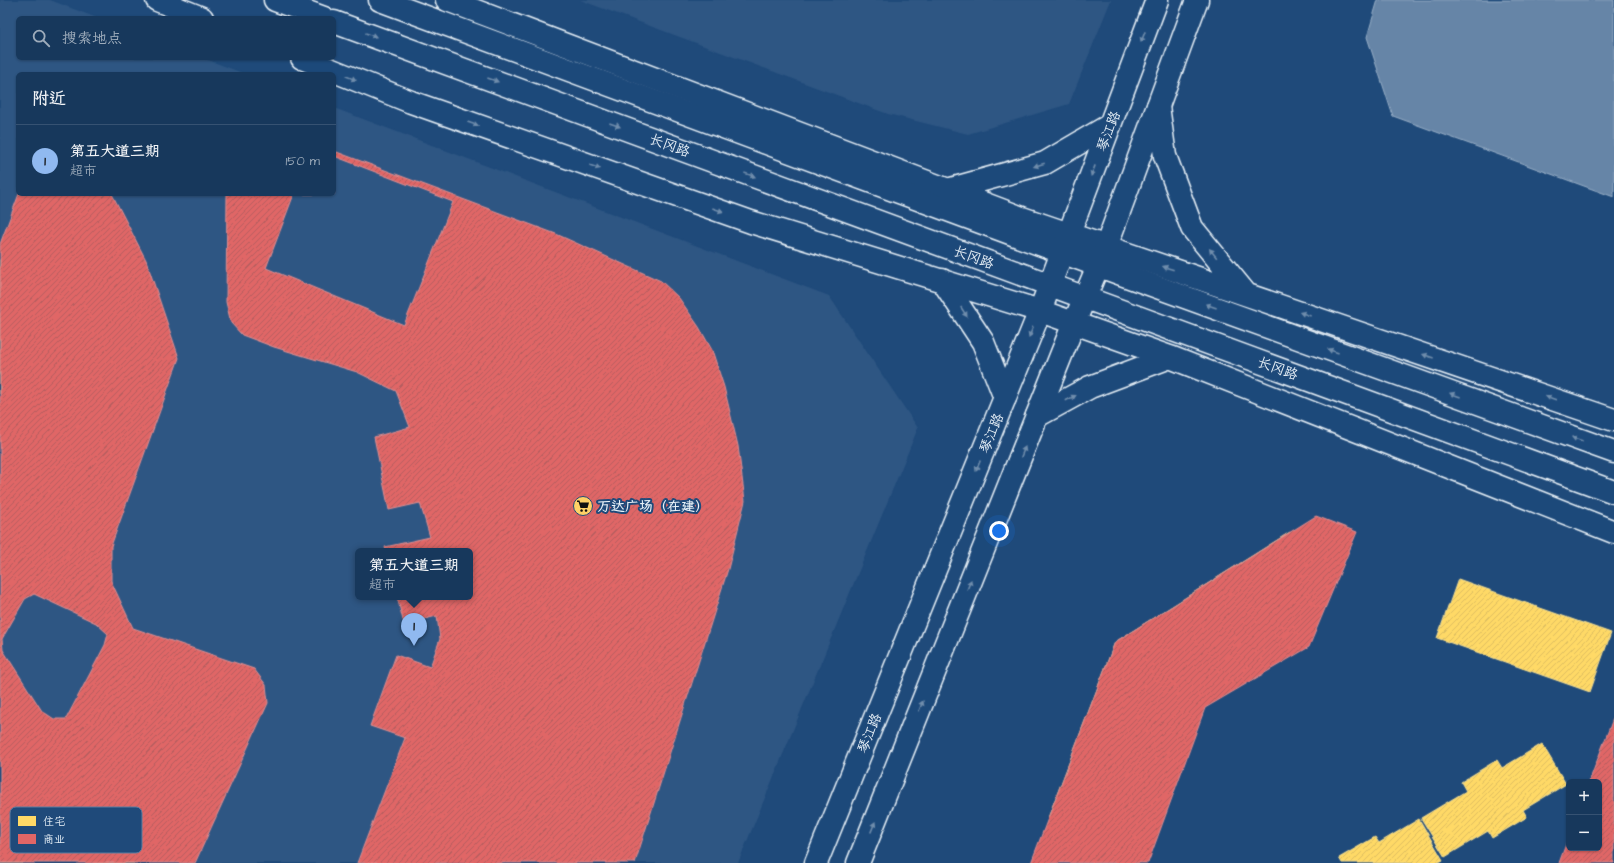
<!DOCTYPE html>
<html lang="zh">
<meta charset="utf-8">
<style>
body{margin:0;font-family:"Architects Daughter","LXGW WenKai TC",sans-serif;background:#203f62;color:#f1f3f6}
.controls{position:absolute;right:12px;bottom:12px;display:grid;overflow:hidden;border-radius:6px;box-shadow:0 1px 3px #0004}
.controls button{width:36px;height:36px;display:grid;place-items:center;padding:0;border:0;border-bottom:1px solid #365272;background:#17385c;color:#f1f3f6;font:20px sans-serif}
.you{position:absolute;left:999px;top:531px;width:14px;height:14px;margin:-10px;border:3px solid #fff;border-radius:50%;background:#1a73e8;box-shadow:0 0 0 6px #1a73e833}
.badge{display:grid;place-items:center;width:26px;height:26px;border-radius:50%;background:#90b9f0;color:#111;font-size:13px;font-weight:700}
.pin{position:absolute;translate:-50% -33px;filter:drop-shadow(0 1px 2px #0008)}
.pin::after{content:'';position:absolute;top:21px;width:14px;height:12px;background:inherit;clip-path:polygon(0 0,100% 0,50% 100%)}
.popup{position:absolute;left:355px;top:548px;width:118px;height:52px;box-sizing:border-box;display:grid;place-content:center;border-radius:6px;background:#17385c;filter:drop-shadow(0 1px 3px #0005);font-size:13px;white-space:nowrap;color:#9eacbb}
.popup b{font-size:15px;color:#f1f3f6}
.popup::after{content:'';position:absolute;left:50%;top:100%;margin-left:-8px;border:8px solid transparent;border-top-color:#17385c}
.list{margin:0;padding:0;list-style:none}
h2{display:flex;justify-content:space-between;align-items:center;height:52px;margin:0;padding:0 16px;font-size:17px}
h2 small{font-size:13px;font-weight:400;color:#9eacbb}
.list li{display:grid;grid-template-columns:26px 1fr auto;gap:12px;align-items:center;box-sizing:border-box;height:72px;padding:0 16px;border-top:1px solid #365272}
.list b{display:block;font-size:15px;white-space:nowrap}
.list p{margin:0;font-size:13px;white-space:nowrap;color:#9eacbb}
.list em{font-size:13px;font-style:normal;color:#9eacbb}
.icon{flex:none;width:22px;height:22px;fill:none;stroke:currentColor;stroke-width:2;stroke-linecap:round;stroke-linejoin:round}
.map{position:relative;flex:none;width:1614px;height:863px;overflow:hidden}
.search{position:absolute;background:#17385c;box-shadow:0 1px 3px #0004;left:16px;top:16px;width:320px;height:44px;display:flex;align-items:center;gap:10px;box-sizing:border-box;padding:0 14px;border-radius:6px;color:#9eacbb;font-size:15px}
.panel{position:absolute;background:#17385c;box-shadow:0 1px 3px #0004;left:16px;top:72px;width:320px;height:124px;border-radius:6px}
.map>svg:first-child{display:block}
.built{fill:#2e5683;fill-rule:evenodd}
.water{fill:#6685a7;stroke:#9ab0c7}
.homes{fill:url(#homes-hatch);stroke:#f8e092}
.shops{fill:url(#shops-hatch);stroke:#e29092;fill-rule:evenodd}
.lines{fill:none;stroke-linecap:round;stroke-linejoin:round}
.minor-casing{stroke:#e8f1f8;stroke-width:25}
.major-casing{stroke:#e8f1f8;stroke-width:25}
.minor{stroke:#1f4a7a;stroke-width:22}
.major{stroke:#1f4a7a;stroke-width:22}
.oneway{fill:#6f8dac}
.labels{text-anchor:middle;stroke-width:4;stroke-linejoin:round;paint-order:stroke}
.street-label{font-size:14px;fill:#e8f1f8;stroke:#1f4a7a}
.poi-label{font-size:14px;font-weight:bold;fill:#e8f1f8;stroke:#1f4a7a;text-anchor:start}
.key{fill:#1f4a7a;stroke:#5b7ca0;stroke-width:1}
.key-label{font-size:11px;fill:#e8f1f8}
</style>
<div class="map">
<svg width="1614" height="863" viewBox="0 0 1614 863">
<defs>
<pattern id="homes-hatch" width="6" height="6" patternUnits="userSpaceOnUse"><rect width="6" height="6" fill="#ffd966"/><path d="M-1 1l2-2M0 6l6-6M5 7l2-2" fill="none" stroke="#dabc60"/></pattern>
<pattern id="shops-hatch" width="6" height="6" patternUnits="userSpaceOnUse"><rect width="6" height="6" fill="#e06666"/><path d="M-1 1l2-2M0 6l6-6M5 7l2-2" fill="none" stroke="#b25d5e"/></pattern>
</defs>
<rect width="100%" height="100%" fill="#1f4a7a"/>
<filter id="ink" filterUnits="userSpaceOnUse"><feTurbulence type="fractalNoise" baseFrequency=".025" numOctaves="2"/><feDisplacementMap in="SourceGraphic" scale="8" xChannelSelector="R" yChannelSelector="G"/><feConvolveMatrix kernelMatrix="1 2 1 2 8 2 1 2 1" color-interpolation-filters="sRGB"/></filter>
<g filter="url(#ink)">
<path class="built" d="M0,0h50l47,18h-79v40h185l42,16h-227v120h316v-86l495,188 89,132 -180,435h-738zM358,551h112v46h-112z
M580,0h531l-42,104 -101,30 -80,-20z"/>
<path class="water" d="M1378,0h236v197l-221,-81 -26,-79z"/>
<path class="homes" d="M26,194h34l11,4 -20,45 11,5 4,-8 33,13 -17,41 -28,-12 3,-7 -11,-5 -19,49 -27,-12v-47z
M0,313l23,8 -21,45 12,5 3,-8 33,13 -17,41 -28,-12 3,-8 -8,-3z
M1290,532l32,59 -144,91 -61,162 -69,-26 67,-176z
M1458,579l153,54 -21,59 -153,-54z
M1542,744l24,40 -43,26 4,7 -35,21 -4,-7 -43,26 -24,-39 45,-27 -5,-9 36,-22 5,8z
M1419,819l24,41 -6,3h-95l-3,-5 36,-21 4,6z
M99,849l35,14h-41z
M0,854l22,9h-22z"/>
<path class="shops" d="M334,151l222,83 105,47 18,17 20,29 13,23 12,37 14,59 7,55 -17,68 -93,294h-278l48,-125 -35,-12 26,-71 34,12 10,-28 -3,-23 -33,8 -7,-27h73v-46h-84l-1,-4 45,-10 -10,-34 -31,7 -15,-73 36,-10 -14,-36 -39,-19 -83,-25 -32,-12 -11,-12 -5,-21 1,-108h107z
M334,156l119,46 -49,123 -138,-57 28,-74h40z
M19,194h93l34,66 33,98 -68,188v35l22,47 121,41 12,16 2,18 -73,160h-195v-619zM34,594l62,29 12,11 -3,11 -39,74h-12l-12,-8 -39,-61 -1,-11 23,-40z
M1316,516l41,16 -48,115 -104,61 -57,155h-117l84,-221z
M1614,716v147h-55l10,-27v12h30v-66h-10z"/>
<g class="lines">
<g class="minor-casing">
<path id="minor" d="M157,0l45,18
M447,0l575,218 592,202
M302,58l109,44 340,120 289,89 130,46 444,175
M1158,106l7,50 27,72 54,66
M947,190l98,-27 65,-38
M942,280l41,62 22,56
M1037,416l53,-29 80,-30"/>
</g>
<g class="major-casing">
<path id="major" d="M275,0l49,18
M380,0l719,266 515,186
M334,22l1280,470
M816,863l224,-552 117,-311
M858,863l216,-540 32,-76 91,-247"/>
</g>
<use href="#minor" class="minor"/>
<use href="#major" class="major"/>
</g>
<defs><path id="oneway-solid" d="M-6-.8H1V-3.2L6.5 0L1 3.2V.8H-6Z"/></defs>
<g class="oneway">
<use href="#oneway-solid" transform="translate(371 35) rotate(20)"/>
<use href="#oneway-solid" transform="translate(1143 37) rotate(111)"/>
<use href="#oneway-solid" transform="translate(351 78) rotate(22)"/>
<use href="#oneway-solid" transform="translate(493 80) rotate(20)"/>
<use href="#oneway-solid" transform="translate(473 124) rotate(19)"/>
<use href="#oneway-solid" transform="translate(615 125) rotate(20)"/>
<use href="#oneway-solid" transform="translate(1039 165) rotate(163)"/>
<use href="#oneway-solid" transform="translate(595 167) rotate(19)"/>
<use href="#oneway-solid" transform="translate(1093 171) rotate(111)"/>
<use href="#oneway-solid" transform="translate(750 175) rotate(20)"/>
<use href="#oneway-solid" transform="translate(718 210) rotate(19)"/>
<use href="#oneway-solid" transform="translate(1213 253) rotate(-129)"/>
<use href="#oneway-solid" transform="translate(1168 268) rotate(-162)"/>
<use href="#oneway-solid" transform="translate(1211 306) rotate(-160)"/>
<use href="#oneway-solid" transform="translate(964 312) rotate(57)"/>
<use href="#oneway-solid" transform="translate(1305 314) rotate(-161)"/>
<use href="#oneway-solid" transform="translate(1031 332) rotate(112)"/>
<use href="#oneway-solid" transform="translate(1333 351) rotate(-160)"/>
<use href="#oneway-solid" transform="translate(1428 356) rotate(-161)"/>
<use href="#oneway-solid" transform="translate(1455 395) rotate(-160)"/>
<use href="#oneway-solid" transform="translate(1071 398) rotate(-28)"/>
<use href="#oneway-solid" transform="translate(1551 398) rotate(-161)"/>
<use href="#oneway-solid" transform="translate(1577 439) rotate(-160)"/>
<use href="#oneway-solid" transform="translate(1023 452) rotate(-68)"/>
<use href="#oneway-solid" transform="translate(978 466) rotate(112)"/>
<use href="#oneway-solid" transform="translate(969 585) rotate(-68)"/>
<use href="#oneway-solid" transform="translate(921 706) rotate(-68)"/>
<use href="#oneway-solid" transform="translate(873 827) rotate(-68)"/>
</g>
</g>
<defs>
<g id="supermarket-disc" transform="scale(1)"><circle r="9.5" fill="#ffd166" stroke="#1f4a7a"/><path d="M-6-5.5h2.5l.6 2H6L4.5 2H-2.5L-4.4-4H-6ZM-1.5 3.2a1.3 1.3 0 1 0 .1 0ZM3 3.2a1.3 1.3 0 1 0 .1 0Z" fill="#111"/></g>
</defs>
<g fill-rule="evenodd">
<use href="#supermarket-disc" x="583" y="506"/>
</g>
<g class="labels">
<g class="street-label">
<text transform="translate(1108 131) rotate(-69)" y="5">琴江路</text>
<text transform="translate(670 145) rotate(20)" y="5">长冈路</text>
<text transform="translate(974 257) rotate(20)" y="5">长冈路</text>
<text transform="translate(1278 368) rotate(20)" y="5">长冈路</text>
<text transform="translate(991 433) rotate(-68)" y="5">琴江路</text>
<text transform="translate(869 733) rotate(-68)" y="5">琴江路</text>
</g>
<g class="poi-label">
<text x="597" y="511">万达广场（在建）</text>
</g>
</g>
<rect x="10" y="807" width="132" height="46" rx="6" class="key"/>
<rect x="18" y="816" width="18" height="10" fill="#ffd966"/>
<rect x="18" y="834" width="18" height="10" fill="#e06666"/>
<g class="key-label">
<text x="43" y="825">住宅</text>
<text x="43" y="843">商业</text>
</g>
</svg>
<div class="controls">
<button>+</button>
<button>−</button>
</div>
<div class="you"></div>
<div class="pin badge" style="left:414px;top:646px">1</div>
<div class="popup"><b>第五大道三期</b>超市</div>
<div class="search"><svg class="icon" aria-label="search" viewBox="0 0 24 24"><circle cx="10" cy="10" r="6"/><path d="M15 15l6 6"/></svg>搜索地点</div>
<section class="panel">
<h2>附近<small></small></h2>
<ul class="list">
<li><span class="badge">1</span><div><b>第五大道三期</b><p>超市</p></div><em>150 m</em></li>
</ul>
</section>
</div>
